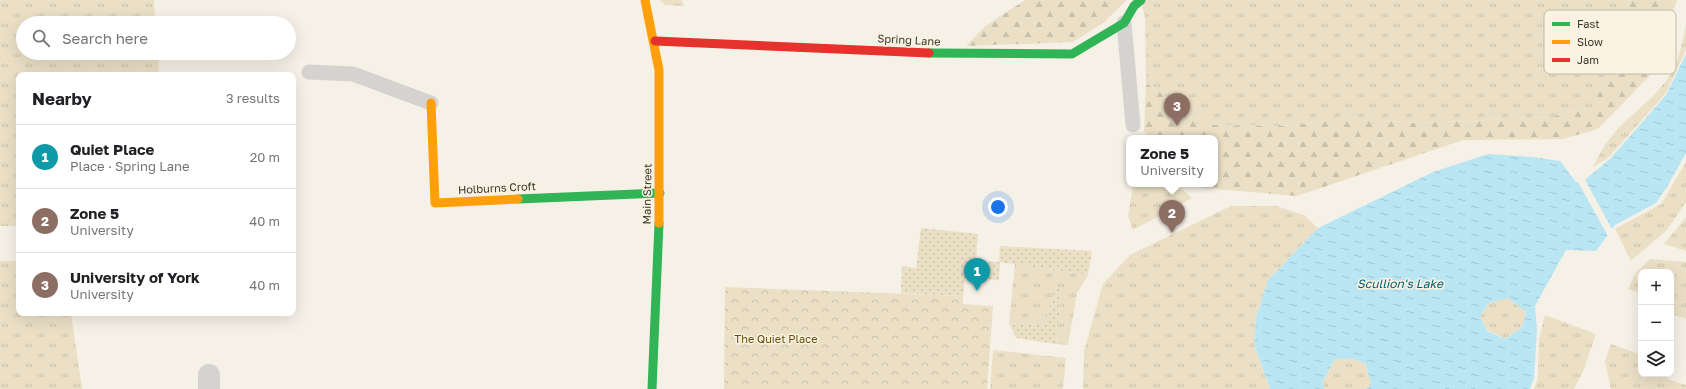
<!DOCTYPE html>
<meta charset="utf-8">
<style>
body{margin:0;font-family:"Golos Text",sans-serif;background:#f2f2f2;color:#202124}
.controls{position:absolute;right:12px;bottom:12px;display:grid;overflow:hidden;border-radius:8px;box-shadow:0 4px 16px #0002}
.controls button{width:36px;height:36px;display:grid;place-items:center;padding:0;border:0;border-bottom:1px solid #e0e0e0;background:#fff;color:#202124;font:20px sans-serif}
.you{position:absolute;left:998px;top:207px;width:14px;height:14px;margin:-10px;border:3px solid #fff;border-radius:50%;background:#1a73e8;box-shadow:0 0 0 6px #1a73e833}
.badge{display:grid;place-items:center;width:26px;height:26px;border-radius:50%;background:#111827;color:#fff;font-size:13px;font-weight:700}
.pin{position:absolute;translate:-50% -33px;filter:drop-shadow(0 1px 2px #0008)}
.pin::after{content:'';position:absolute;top:21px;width:14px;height:12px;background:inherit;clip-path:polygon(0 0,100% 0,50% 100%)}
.popup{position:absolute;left:1126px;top:135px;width:92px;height:52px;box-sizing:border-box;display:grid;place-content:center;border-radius:8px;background:#fff;filter:drop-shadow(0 1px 3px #0005);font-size:13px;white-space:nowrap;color:#757577}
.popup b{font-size:15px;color:#202124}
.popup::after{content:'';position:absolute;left:50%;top:100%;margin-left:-8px;border:8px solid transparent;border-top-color:#fff}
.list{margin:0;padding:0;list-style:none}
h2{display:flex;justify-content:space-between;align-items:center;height:52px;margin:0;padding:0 16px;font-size:17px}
h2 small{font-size:13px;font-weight:400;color:#757577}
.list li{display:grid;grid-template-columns:26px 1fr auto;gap:12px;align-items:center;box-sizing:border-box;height:64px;padding:0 16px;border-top:1px solid #e0e0e0}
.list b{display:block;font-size:15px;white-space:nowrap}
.list p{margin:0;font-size:13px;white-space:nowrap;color:#757577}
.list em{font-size:13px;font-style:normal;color:#757577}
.icon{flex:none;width:22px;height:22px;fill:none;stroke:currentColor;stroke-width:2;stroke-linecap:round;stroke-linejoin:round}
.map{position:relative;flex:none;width:1686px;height:389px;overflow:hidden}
.search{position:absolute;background:#fff;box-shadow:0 4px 16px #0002;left:16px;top:16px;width:280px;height:44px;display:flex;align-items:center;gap:10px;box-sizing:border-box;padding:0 14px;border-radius:22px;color:#757577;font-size:15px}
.panel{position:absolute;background:#fff;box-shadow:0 4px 16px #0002;left:16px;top:72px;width:280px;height:244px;border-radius:8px}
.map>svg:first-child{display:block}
.grass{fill:url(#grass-tufts)}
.forest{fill:url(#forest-firs)}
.park{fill:url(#park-crowns)}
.garden{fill:url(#garden-dots)}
.water{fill:url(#water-ripples);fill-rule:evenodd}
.pier{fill:#f5f1e7}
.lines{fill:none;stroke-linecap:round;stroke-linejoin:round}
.lane{stroke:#d4d3d0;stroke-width:15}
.street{stroke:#d4d3d0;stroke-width:22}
.fast{stroke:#30b455;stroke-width:9}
.slow{stroke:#ff9f0a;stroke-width:9}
.jam{stroke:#e5322d;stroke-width:9}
.labels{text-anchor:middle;stroke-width:3;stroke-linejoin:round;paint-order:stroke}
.street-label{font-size:11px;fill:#37342d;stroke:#fbf3e1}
.park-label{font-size:11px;fill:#654f0e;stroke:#fbf3e1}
.water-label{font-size:12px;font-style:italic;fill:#005e76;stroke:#fbf3e1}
.key{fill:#fbf3e1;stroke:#c0baab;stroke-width:1}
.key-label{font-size:11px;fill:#37342d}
</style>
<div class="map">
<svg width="1686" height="389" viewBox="0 0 1686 389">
<defs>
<pattern id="grass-tufts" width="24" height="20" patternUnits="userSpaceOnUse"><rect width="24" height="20" fill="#ebe0c6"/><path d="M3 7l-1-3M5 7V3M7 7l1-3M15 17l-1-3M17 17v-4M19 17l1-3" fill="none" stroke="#cac1aa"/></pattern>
<pattern id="forest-firs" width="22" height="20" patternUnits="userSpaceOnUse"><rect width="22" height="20" fill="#ebe0c6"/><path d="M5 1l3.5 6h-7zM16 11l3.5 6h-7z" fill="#cac1aa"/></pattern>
<pattern id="park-crowns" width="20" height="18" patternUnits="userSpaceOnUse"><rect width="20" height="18" fill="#ebe0c6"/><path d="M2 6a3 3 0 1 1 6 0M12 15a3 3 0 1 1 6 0" fill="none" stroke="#cac1aa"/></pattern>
<pattern id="garden-dots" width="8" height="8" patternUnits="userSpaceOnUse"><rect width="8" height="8" fill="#ebe0c6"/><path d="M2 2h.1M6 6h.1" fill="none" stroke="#cac1aa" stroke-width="1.8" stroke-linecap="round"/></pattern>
<pattern id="water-ripples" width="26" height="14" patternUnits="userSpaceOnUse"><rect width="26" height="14" fill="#bae6f4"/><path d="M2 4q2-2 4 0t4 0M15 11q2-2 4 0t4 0" fill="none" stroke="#a0c6d2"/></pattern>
</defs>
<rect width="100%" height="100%" fill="#f5f1e7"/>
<path class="grass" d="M0,0h154l1,23h-132v30h135l1,22h-140v151h-19z
M659,0h23l2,6 -19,-1z
M1140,0h488l-20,72 -15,34 -42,11 -135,6 -64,-5 -67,8 -72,-1 -38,-22 -29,-20 -1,-67z
M1686,25v25l-20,43 -58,65 -15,9c5,-10 10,-20 17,-29 20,-26 55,-44 67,-77 4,-11 6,-24 9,-36z
M1686,162v40l-19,28 -36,31 -16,-32 46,-25z
M1133,184h43l16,14 -59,32 -5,-14z
M1231,206h45l28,9 14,13 -50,52 -12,38 -2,26 16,45h-187l1,-38 19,-67 27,-29z
M1686,217v34l-22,-7z
M1650,259l36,3v57l-15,-5v-42h-30v21l-13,-4 7,-15z
M0,261h19v52h52l11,76h-82z
M1015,264l73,11 -11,18 -9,52 -12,-1 6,-56 -7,1 -10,36 -36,-2z
M1508,298l18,14 -4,15 -17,12 -18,-9 -7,-14 9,-13z
M1545,315l51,19 -12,35 -10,20h-40l4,-11 1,-39z
M1611,344l30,11v19h28l-1,5 18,6v4h-75l-6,-28z
M993,350l73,8 -3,31h-73z
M1335,359h18l13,5 5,20 -4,5h-42l-3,-6z"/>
<path class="forest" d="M1025,0h102l-24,23 -30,19 -107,4 18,-19z
M1628,0h49l-3,7 -6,38 -8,20 -62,64 -35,10 -100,1 -166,56 -94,-8 -7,-4h19v-46h-66l-5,-7 2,-48 29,20 38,22 72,1 67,-8 64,5 135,-6 42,-11 15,-34z"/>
<path class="park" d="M725,287l238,9v8l30,2 -6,83h-263z"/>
<path class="garden" d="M921,228l57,6 -2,27 23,1 1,-16 92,5 -4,24 -88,-13 -1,18 -34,-2 -2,18 -62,-3 1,-27 14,2z
M1055,288h7l-6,56 -40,-6 -7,-15 36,2z"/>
<path class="water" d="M1686,54v99l-19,34 -11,16 -41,22 -19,26 -30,-1 -31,56 2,24 -3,48 -4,11h-163l4,-5 -5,-20 -13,-5h-18l-13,24 3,6h-55l-16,-45 2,-26 12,-38 50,-52 115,-56 55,-18 44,3 28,4 16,21h6l28,-23 56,-64zM1508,298l18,14 -4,15 -17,12 -18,-8 -7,-15 9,-13z"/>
<path class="pier" d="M1584,178l29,53 -5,5 -30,-54z"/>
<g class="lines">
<path class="lane" d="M1124,23l9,102
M309,72l44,2 78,29"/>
<path class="street" d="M209,375v14"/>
<path class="fast" d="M929,53l143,1 52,-31 10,-17 7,-6
M518,199l142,-6
M652,389l7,-166"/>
<path class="slow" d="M645,0l14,70v153
M431,103l4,100 83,-4"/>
<path class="jam" d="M655,41l274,12"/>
</g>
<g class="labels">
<g class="street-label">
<text transform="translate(909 40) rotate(3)" y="4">Spring Lane</text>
<text transform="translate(497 188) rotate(-3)" y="4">Holburns Croft</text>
<text transform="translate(647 194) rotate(-89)" y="4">Main Street</text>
</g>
<g class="park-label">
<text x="776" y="343">The Quiet Place</text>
</g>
<g class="water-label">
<text x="1400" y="288">Scullion's Lake</text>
</g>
</g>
<rect x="1544" y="10" width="132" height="64" rx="6" class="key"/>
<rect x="1552" y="22" width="18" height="4" fill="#30b455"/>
<rect x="1552" y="40" width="18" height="4" fill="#ff9f0a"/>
<rect x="1552" y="58" width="18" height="4" fill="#e5322d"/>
<g class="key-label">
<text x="1577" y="28">Fast</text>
<text x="1577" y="46">Slow</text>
<text x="1577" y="64">Jam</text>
</g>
</svg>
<div class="controls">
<button>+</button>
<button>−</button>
<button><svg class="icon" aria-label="layers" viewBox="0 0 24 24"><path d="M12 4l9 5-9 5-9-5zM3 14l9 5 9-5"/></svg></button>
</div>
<div class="you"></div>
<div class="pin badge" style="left:977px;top:291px;background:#0f9aa8">1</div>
<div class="pin badge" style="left:1172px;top:233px;background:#8d6e63">2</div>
<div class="popup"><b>Zone 5</b>University</div>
<div class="pin badge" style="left:1177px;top:126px;background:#8d6e63">3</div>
<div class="search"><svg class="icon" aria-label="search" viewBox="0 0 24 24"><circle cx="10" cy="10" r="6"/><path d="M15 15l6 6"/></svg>Search here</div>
<section class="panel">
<h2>Nearby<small>3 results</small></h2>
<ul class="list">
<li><span class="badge" style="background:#0f9aa8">1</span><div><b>Quiet Place</b><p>Place · Spring Lane</p></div><em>20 m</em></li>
<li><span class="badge" style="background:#8d6e63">2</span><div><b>Zone 5</b><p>University</p></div><em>40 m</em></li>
<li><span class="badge" style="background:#8d6e63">3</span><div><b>University of York</b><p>University</p></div><em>40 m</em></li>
</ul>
</section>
</div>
